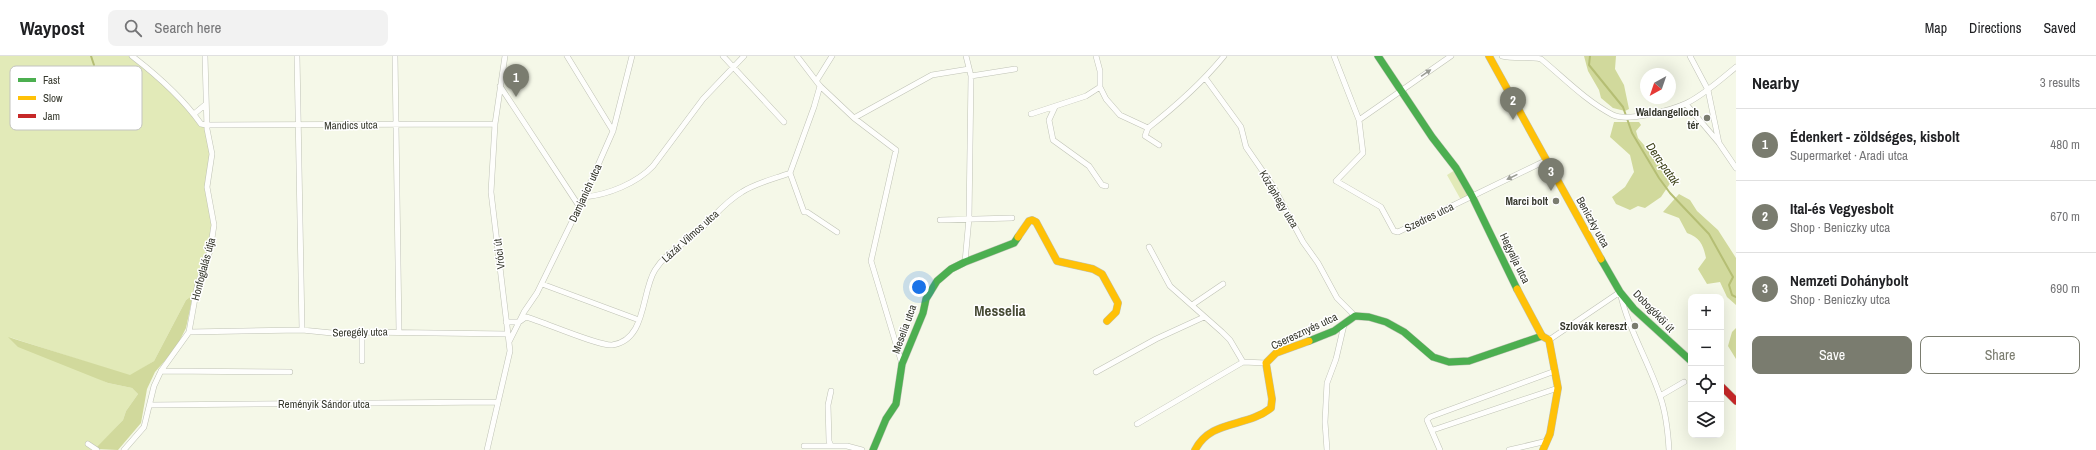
<!DOCTYPE html>
<meta charset="utf-8">
<style>
body{margin:0;font-family:"Archivo Narrow",sans-serif;background:#f2f2f2;color:#202124}
.controls{position:absolute;right:12px;bottom:12px;display:grid;overflow:hidden;border-radius:8px;box-shadow:0 4px 16px #0002}
.controls button{width:36px;height:36px;display:grid;place-items:center;padding:0;border:0;border-bottom:1px solid #e0e0e0;background:#fff;color:#202124;font:20px sans-serif}
.compass{position:absolute;left:1640px;top:12px;width:36px;height:36px;border-radius:50%;background:#fff;box-shadow:0 4px 16px #0002;rotate:220deg}
.you{position:absolute;left:919px;top:231px;width:14px;height:14px;margin:-10px;border:3px solid #fff;border-radius:50%;background:#1a73e8;box-shadow:0 0 0 6px #1a73e833}
.badge{display:grid;place-items:center;width:26px;height:26px;border-radius:50%;background:#7a7c6f;color:#fff;font-size:13px;font-weight:700}
.pin{position:absolute;translate:-50% -33px;filter:drop-shadow(0 1px 2px #0008)}
.pin::after{content:'';position:absolute;top:21px;width:14px;height:12px;background:inherit;clip-path:polygon(0 0,100% 0,50% 100%)}
.list{margin:0;padding:0;list-style:none}
h2{display:flex;justify-content:space-between;align-items:center;height:52px;margin:0;padding:0 16px;font-size:17px}
h2 small{font-size:13px;font-weight:400;color:#757577}
.list li{display:grid;grid-template-columns:26px 1fr auto;gap:12px;align-items:center;box-sizing:border-box;height:72px;padding:0 16px;border-top:1px solid #e0e0e0}
.list b{display:block;font-size:15px;white-space:nowrap}
.list p{margin:0;font-size:13px;white-space:nowrap;color:#757577}
.list em{font-size:13px;font-style:normal;color:#757577}
.actions{display:flex;gap:8px;padding:12px 16px}
.actions a{flex:1;padding:9px 0;border:1px solid #7a7c6f;border-radius:8px;text-align:center;font-size:14px;color:#7a7c6f}
.actions .main{background:#7a7c6f;color:#fff}
.icon{flex:none;width:22px;height:22px;fill:none;stroke:currentColor;stroke-width:2;stroke-linecap:round;stroke-linejoin:round}
.map{position:relative;flex:none;width:1736px;height:394px;overflow:hidden}
header{display:flex;align-items:center;gap:24px;box-sizing:border-box;height:56px;padding:0 20px;background:#fff;border-bottom:1px solid #e0e0e0}
header strong{font-size:19px}
nav{display:flex;gap:22px;margin-inline-start:auto;font-size:14px}
.search{width:280px;height:36px;background:#f2f2f2;display:flex;align-items:center;gap:10px;box-sizing:border-box;padding:0 14px;border-radius:8px;color:#757577;font-size:15px}
main{display:flex}
aside{flex:1;background:#fff}
.map>svg:first-child{display:block}
.green{fill:#e2eab8}
.forest{fill:#d1d99c}
.lines{fill:none;stroke-linecap:round;stroke-linejoin:round}
.stream{stroke:#b5be74;stroke-width:2}
.street-casing{stroke:#bfc2b5;stroke-width:6}
.fast-casing{stroke:#bfc2b5;stroke-width:8}
.slow-casing{stroke:#bfc2b5;stroke-width:8}
.jam-casing{stroke:#bfc2b5;stroke-width:8}
.street{stroke:#fefefc;stroke-width:5}
.fast{stroke:#4caf50;stroke-width:7}
.slow{stroke:#ffc107;stroke-width:7}
.jam{stroke:#c62828;stroke-width:7}
.oneway{fill:#9a9c95}
.poi-dot{fill:#7a7c6f;stroke:#fff;stroke-width:1.5}
.labels{text-anchor:middle;stroke-width:3;stroke-linejoin:round;paint-order:stroke}
.poi-label{font-size:11px;font-weight:bold;fill:#37392e;stroke:#fff;text-anchor:end}
.street-label{font-size:11px;fill:#37392e;stroke:#fff}
.water-label{font-size:12px;font-style:italic;fill:#3b4017;stroke:#fff}
.district-label{font-size:15px;font-weight:bold;fill:#464a33;stroke:#fff}
.key{fill:#fff;stroke:#c3c4c0;stroke-width:1}
.key-label{font-size:11px;fill:#37392e}
</style>
<header>
<strong>Waypost</strong>
<div class="search"><svg class="icon" aria-label="search" viewBox="0 0 24 24"><circle cx="10" cy="10" r="6"/><path d="M15 15l6 6"/></svg>Search here</div>
<nav><a>Map</a><a>Directions</a><a>Saved</a></nav>
</header>
<main>
<div class="map">
<svg width="1736" height="394" viewBox="0 0 1736 394">
<rect width="100%" height="100%" fill="#f5f8e8"/>
<path class="green" d="M0,0h132l21,16 48,52 5,1 6,29 -5,33 7,38 -4,26 -15,44h-2l-7,5 -32,61 -24,15 -121,-39 99,46 24,5 6,6 -12,17 -3,9 -28,30h-95z
M1455,114l15,25 -9,5 -14,-25z"/>
<path class="forest" d="M1584,0h32l-1,13 9,16 5,24 -4,2 -12,-3 -12,-10 -2,-8 -11,-19z
M1614,66h25l2,3 -5,6 2,7 35,41 -12,18 -16,11 -7,-2 -8,4 -14,-6 -4,-7 13,-10 9,-15 -4,-17 -20,-18z
M1679,138l11,6 7,11 21,19 18,28v47l-9,-8 -7,-15 -13,2 -9,-15 8,-11c-3,-14 -6,-20 -19,-25l-8,-15 -16,-6z
M193,239l-7,33 -10,20 -21,24 -8,17 -6,34 -23,27 -23,-1 28,-29 3,-9 12,-17 -6,-6 -24,-5 -90,-36 -10,-10 122,38 24,-14 32,-61z
M1736,272v31l-8,-13 4,-14z"/>
<g class="lines">
<path class="stream" d="M91,0l3,9
M1590,0l-1,9 34,42 9,26 27,45 11,15 39,41 24,43 -4,8 3,10 4,2"/>
<g class="street-casing">
<path id="street" d="M132,0c26,20 50,41 69,68l5,1 289,-1
M297,0l5,274
M395,0l4,276
M567,0l46,75
M723,0l61,66
M797,0l23,30 34,32 78,-43 37,-6
M1096,0l4,15v16l6,12 14,16 28,13
M1334,0l25,64 4,33 -27,28 45,26 13,24 4,1 149,-72
M1502,0c13,3 26,0 39,3 23,19 45,42 72,56 15,7 59,-5 74,-12 18,-9 33,-23 49,-36
M1690,0l18,34 11,53
M971,20l44,-7
M1206,23l35,48 5,20 27,39 30,56 15,21 19,35 18,18
M817,24l15,-24
M500,30l79,120
M1686,48l33,39 17,25
M1055,51l-6,13 4,20 36,26 13,19 4,1
M194,58l12,-10
M1031,58l55,-18 14,-9
M854,62l42,32 -25,111 31,103
M1359,64l92,-64
M1148,72c28,-22 53,-44 76,-72
M1148,72l-3,8 14,9
M790,117l24,-66 6,-21
M790,117l14,39h3l30,20
M584,141c24,-2 53,-14 69,-31l50,-67 41,-43
M940,164l72,-2
M1149,191l21,39 52,46 8,8 13,22 23,1
M965,206l4,-44 2,-142 -5,-20
M542,228l97,36
M1192,249l31,-21
M506,266h13l7,-5c18,5 72,29 86,28 35,-5 29,-53 43,-75 10,-16 25,-24 40,-36 16,-13 28,-31 47,-42 14,-9 32,-13 48,-19
M189,276l113,-2 40,4 20,-2 146,2
M362,276v29
M1549,284l71,-48c8,37 28,68 40,104 6,17 8,36 9,54
M509,286l15,-30 13,-19 47,-96 29,-66 19,-75
M161,315l129,1
M1096,316l60,-33 48,-22
M1660,340l24,-14
M150,349l347,-3
M1137,368l106,-62
M1433,374l125,-42
M88,388l9,6
M804,390h43l15,4
M831,390l-2,-5 -1,-36 3,-14
M124,394l20,-23 10,-41 7,-15 28,-39 8,-45 13,-36 4,-26 -7,-38 5,-33 -5,-25 -2,-73
M487,394l23,-99 -19,-159 4,-68 10,-68
M1327,394l-2,-28 2,-39 9,-24 8,-34
M1440,394l-13,-30 3,-3 125,-46
M1509,394l38,-9"/>
</g>
<g class="fast-casing">
<path id="fast" d="M1378,0l54,81 24,31 16,28 45,93
M1601,203l19,33 14,17 57,52
M1309,285l25,-10 21,-15 14,1 17,5 18,10 29,25 16,5 20,-1 73,-25
M873,394l13,-31 10,-15 6,-40 21,-51 3,-14 11,-18 14,-12 14,-7 49,-19 4,-6"/>
</g>
<g class="slow-casing">
<path id="slow" d="M1489,0l112,203
M1018,181l11,-16 3,-1 4,2 21,39 36,8 9,5 16,29 -2,9 -9,9
M1517,233l25,47 7,4 9,48 -8,46 -7,16
M1195,394c16,-31 51,-22 76,-42l1,-9 -6,-36 10,-10 33,-12"/>
</g>
<g class="jam-casing">
<path id="jam" d="M1721,330l15,15"/>
</g>
<use href="#street" class="street"/>
<use href="#fast" class="fast"/>
<use href="#slow" class="slow"/>
<use href="#jam" class="jam"/>
</g>
<defs><path id="oneway-solid" d="M-6-.8H1V-3.2L6.5 0L1 3.2V.8H-6Z"/></defs>
<g class="oneway">
<use href="#oneway-solid" transform="translate(1426 17) rotate(-34)"/>
<use href="#oneway-solid" transform="translate(1512 121) rotate(154)"/>
</g>
<g class="poi-dot">
<circle cx="1707" cy="62" r="4"/>
<circle cx="1556" cy="145" r="4"/>
<circle cx="1635" cy="270" r="4"/>
</g>
<g class="labels">
<g class="poi-label">
<text x="1699" y="60">Waldangelloch<tspan x="1699" dy="13">tér</tspan></text>
<text x="1548" y="149">Marci bolt</text>
<text x="1627" y="274">Szlovák kereszt</text>
</g>
<g class="street-label">
<text transform="translate(351 69) rotate(-1)" y="4">Mandics utca</text>
<text transform="translate(585 137) rotate(-65)" y="4">Damjanich utca</text>
<text transform="translate(1279 143) rotate(59)" y="4">Középhegy utca</text>
<text transform="translate(1429 161) rotate(-26)" y="4">Szedres utca</text>
<text transform="translate(1593 166) rotate(61)" y="4">Beniczky utca</text>
<text transform="translate(690 180) rotate(-42)" y="4">Lázár Vilmos utca</text>
<text transform="translate(499 198) rotate(-97)" y="4">Vróci út</text>
<text transform="translate(1515 202) rotate(64)" y="4">Hegyalja utca</text>
<text transform="translate(203 213) rotate(-75)" y="4">Honfoglalás útja</text>
<text transform="translate(1654 255) rotate(46)" y="4">Dobogókői út</text>
<text transform="translate(904 273) rotate(-70)" y="4">Meselia utca</text>
<text transform="translate(1304 275) rotate(-25)" y="4">Cseresznyés utca</text>
<text transform="translate(360 276) rotate(-1)" y="4">Seregély utca</text>
<text x="324" y="352">Reményik Sándor utca</text>
</g>
<g class="water-label">
<text transform="translate(1663 108) rotate(55)" y="4">Dera-patak</text>
</g>
<g class="district-label">
<text x="1000" y="260">Messelia</text>
</g>
</g>
<rect x="10" y="10" width="132" height="64" rx="6" class="key"/>
<rect x="18" y="22" width="18" height="4" fill="#4caf50"/>
<rect x="18" y="40" width="18" height="4" fill="#ffc107"/>
<rect x="18" y="58" width="18" height="4" fill="#c62828"/>
<g class="key-label">
<text x="43" y="28">Fast</text>
<text x="43" y="46">Slow</text>
<text x="43" y="64">Jam</text>
</g>
</svg>
<div class="controls">
<button>+</button>
<button>−</button>
<button><svg class="icon" aria-label="locate" viewBox="0 0 24 24"><circle cx="12" cy="12" r="6"/><path d="M12 2v4M12 18v4M2 12h4M18 12h4"/></svg></button>
<button><svg class="icon" aria-label="layers" viewBox="0 0 24 24"><path d="M12 4l9 5-9 5-9-5zM3 14l9 5 9-5"/></svg></button>
</div>
<svg class="compass" viewBox="-18 -18 36 36"><path d="M0-13l5 13h-10z" fill="#e53935"/><path d="M0 13l5-13h-10z" fill="#757577"/></svg>
<div class="you"></div>
<div class="pin badge" style="left:516px;top:41px">1</div>
<div class="pin badge" style="left:1513px;top:64px">2</div>
<div class="pin badge" style="left:1551px;top:135px">3</div>
</div>
<aside>
<h2>Nearby<small>3 results</small></h2>
<ul class="list">
<li><span class="badge">1</span><div><b>Édenkert - zöldséges, kisbolt</b><p>Supermarket · Aradi utca</p></div><em>480 m</em></li>
<li><span class="badge">2</span><div><b>Ital-és Vegyesbolt</b><p>Shop · Beniczky utca</p></div><em>670 m</em></li>
<li><span class="badge">3</span><div><b>Nemzeti Dohánybolt</b><p>Shop · Beniczky utca</p></div><em>690 m</em></li>
</ul>
<div class="actions"><a class="main">Save</a><a>Share</a></div>
</aside>
</main>
